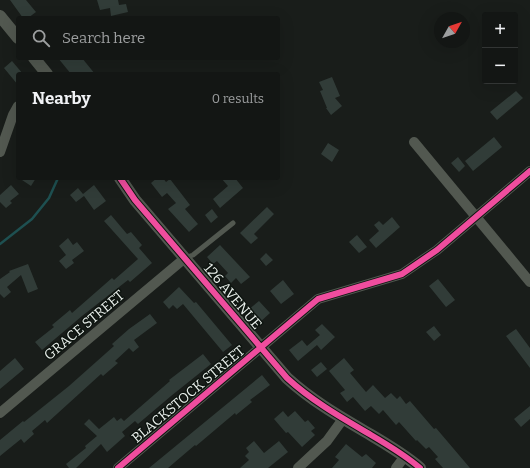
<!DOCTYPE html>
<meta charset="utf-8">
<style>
body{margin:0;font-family:Bitter,serif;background:#1c1f1d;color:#f1f3f6}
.controls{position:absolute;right:12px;top:12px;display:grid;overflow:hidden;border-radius:4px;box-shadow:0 4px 16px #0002}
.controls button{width:36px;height:36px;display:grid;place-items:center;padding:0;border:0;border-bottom:1px solid #323534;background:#131614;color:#f1f3f6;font:20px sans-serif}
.compass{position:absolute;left:434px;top:12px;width:36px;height:36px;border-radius:50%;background:#131614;box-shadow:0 4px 16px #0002;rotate:50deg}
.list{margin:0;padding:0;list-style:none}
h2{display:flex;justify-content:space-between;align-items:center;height:52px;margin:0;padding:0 16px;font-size:17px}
h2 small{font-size:13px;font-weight:400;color:#9d9fa0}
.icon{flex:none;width:22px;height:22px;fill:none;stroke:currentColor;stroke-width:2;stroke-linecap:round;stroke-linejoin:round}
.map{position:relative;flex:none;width:530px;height:468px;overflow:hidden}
.search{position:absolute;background:#131614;box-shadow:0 4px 16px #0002;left:16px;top:16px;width:264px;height:44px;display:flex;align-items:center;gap:10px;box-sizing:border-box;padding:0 14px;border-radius:4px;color:#9d9fa0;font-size:15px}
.panel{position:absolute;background:#131614;box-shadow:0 4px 16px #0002;left:16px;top:72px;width:264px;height:108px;border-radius:4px}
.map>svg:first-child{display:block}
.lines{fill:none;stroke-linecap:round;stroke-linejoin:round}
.stream{stroke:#1e5051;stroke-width:2.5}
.building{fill:#313c38}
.service{stroke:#525850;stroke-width:5}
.minor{stroke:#525850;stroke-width:10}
.tertiary{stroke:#525850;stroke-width:12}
.cycleway-casing{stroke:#0e1510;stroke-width:8}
.cycleway{stroke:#ef4d9e;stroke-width:6}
.labels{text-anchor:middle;stroke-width:3;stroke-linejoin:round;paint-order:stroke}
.street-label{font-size:14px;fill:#ebf1ed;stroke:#0e1510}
</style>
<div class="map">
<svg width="530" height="468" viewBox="0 0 530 468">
<rect width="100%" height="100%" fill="#191d1a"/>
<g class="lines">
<path class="stream" d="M0,244l32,-25 17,-21 9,-20"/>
</g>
<path class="building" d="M10,0h16l10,12 -8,6h-5z
M97,0h21l1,5 7,-1 2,8 -17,4 -1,-8 -10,2z
M58,58h24l13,16h-24z
M12,61l11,13h-5v11l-14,-17z
M332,77l8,19 -5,2 7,8 -11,9 -5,-7h1l-7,-17 3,-1 -4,-8z
M516,91l7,7 -26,22 -7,-8z
M494,137l8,10 -29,24 -8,-10z
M328,143l11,7 -7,12 -11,-8z
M458,157l7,9 -6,6 -8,-9z
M19,178h17l-5,8z
M157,178h6l3,4 4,-3 20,26 -5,4 13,15 -9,8 -21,-23 8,-6 -9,-10 -5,4 -11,-14z
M221,178h14l8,10 -23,20 -7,-9 15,-13z
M11,185l8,9 -9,7 2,2 -6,5 -6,-6v-7z
M94,185l12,16 -12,9 -10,-14 -8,6 -6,-7 8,-7 5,6z
M267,207l7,7 -20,20 4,4 -7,6 -11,-11z
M212,209l6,8 -7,6 -6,-8z
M111,215l16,19 4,-2 11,13 -3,3 13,15 -22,19 -2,-2 -46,36 -40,34 -7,-8 19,-15 -2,-2 18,-15 2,3 40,-35 2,2 24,-21 -34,-38z
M392,217l8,10 -24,21 -7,-8 10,-9 -5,-6 5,-4 4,4z
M357,235l10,12 -8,6 -10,-11z
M68,238l5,7 4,-3 7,9 -12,9 2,3 -8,6 -7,-8 7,-6 -7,-9z
M220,245l30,32 -9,7 -5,-6 -5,5 -6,-7 3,-3 -11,-12 -4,3 -6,-7z
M266,253l7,7 -7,6 -6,-7z
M28,264l10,25 -10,4 -7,-18 -14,12 4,5 -7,6 -4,-4v-15l10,-7 -1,-1z
M438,279l17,21 -9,7 -17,-21z
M283,280l11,14 -13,10 -11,-13z
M179,287l15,16 2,-1 36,43 -9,7 -40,-48 -6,5 -4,-4 -4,4 -6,-7z
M259,301l11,12 -11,10 -11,-13z
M150,314l7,9 -23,17 5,7 -6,5 -4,-4 -14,13 3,2 -15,13 -2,-2 -54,49 -2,-3 -13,11 2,3 -10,9 -3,-4 -21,17v-16l23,-19 1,1 45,-36 45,-40 -2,-2 17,-15z
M322,324l13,13 -14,13 -4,-5 -19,16 -9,-11 13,-10 5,6 13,-11 -5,-5z
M434,326l7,9 -7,6 -8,-9z
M516,329l14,19v20l-24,-32z
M203,354l8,10 -40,32 -33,28 -3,-3 -13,11 3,4 -18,16 -6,-8 -25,24h-7l-3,-4 20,-16 -1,-2 12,-10 -13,-12 5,-5 10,10 15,-12 3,4 4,-3 3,3 46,-40 -1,-1z
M15,358l9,11 -24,20v-18z
M344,358l10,12 -4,3 16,19 7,-7 12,13 6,-5 6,6 3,-3 6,8 4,-3 24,28 2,-1 34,40h-27l-8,-9 3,-2 -9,-10 -3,2 -9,-9 -1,1 -17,-19 -3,3 -13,-15 -4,4 -8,-8 -6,5 -12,-14 -6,5 -7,-9 5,-3 -16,-19z
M321,362l6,7 -10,8 -6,-7z
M262,375l8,10 -20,15 2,2 -16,13 -1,-2 -39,33 -1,-1 -27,23h-19z
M530,406v13l-9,8 -7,-8z
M283,411l5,6 7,-6 10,11 3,-2 7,8 -4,3 4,4 -13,12 -14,-15 -2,1 -12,-14z
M254,441l10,12 15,-12 9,11 -20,16h-28l9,-8 -4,-4 4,-4 -3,-4z
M346,444l16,13 4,-3 10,9 -4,5h-40l7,-8 -4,-3z"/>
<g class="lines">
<path class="service" d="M185,258l8,-3 40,-32"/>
<path class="minor" d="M414,142l116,140
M0,152l13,-37 5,-9
M0,413l185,-155
M118,468l200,-169 84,-25 35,-24 93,-79
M298,468l29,-27 16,-22
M396,468l9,-12"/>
<path class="tertiary" d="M0,16l18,22
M34,58l13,16
M120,178l15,22 152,178c25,23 55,40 84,57 17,10 34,20 49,33"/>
<g class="cycleway-casing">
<path id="cycleway" d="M120,178l15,22 152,178c25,23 55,40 84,57 17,10 34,20 49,33
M118,468l200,-169 84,-25 35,-24 93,-79"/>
</g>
<use href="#cycleway" class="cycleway"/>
</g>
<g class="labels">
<g class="street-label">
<text transform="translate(233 296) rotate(50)" y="5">126 AVENUE</text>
<text transform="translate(84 325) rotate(-40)" y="5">GRACE STREET</text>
<text transform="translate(188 394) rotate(-40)" y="5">BLACKSTOCK STREET</text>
</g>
</g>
</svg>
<div class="controls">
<button>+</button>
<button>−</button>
</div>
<svg class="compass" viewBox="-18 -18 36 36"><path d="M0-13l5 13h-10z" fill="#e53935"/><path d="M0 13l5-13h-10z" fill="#9d9fa0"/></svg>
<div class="search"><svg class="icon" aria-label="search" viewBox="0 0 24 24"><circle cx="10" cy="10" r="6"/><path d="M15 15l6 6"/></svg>Search here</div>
<section class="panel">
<h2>Nearby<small>0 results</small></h2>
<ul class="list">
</ul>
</section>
</div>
